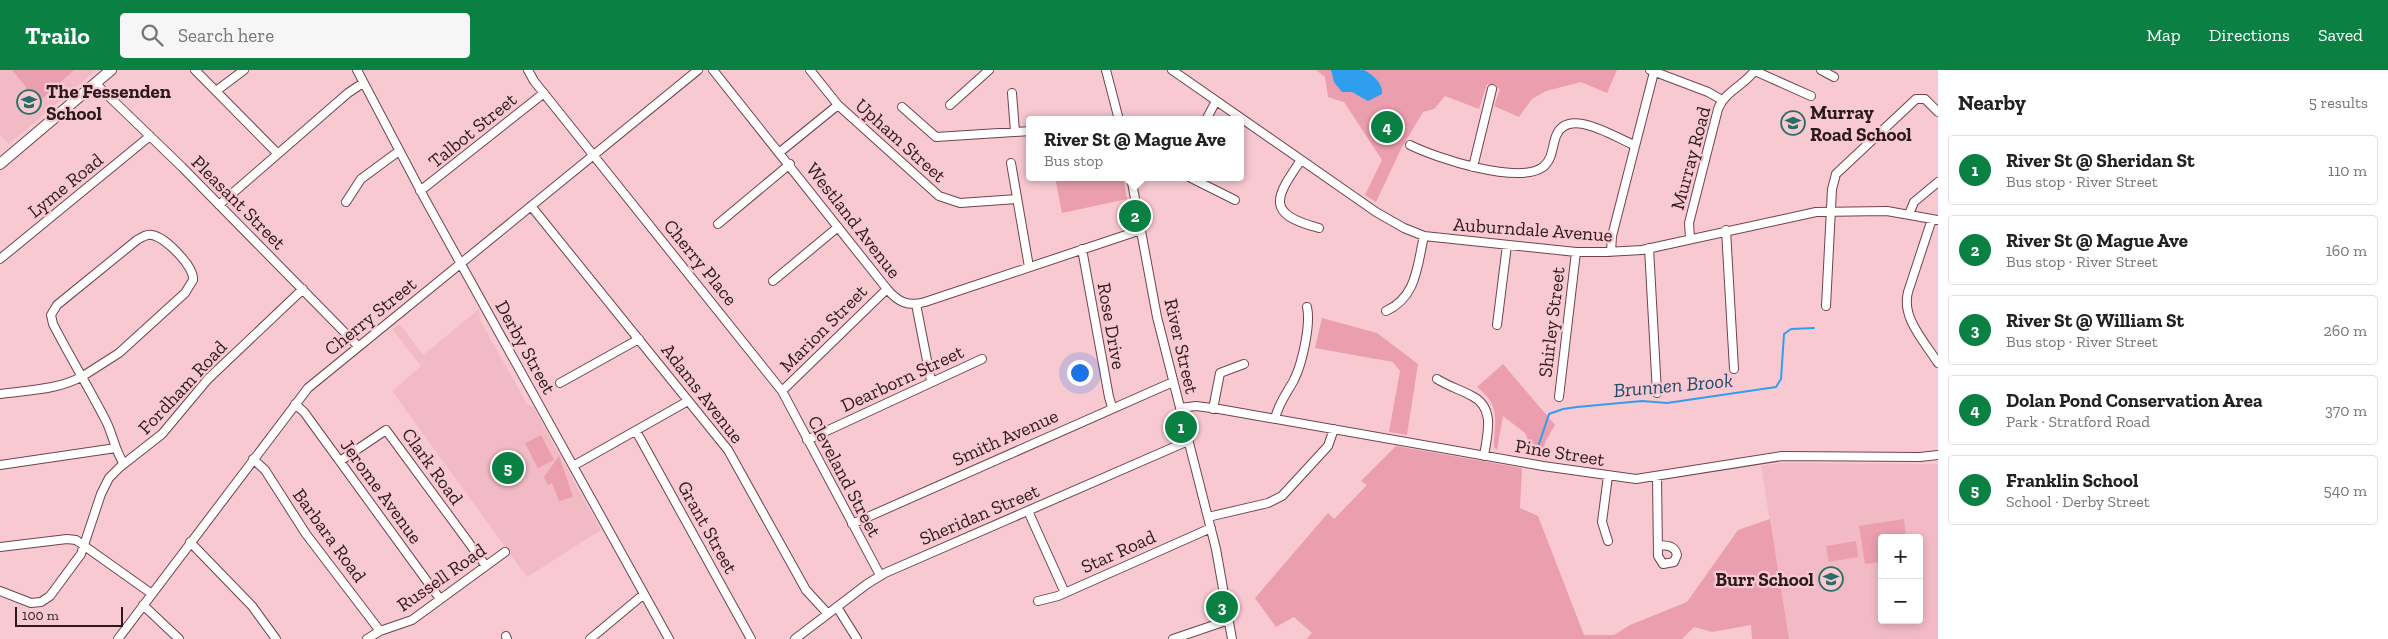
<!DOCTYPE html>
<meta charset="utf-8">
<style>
body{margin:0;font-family:"Zilla Slab",serif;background:#f6f6f6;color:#222}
.controls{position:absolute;right:15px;bottom:15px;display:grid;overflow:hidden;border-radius:5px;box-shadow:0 2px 8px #0003}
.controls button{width:45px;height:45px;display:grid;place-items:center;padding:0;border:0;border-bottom:1px solid #e0e0e0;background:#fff;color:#222;font:25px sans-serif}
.scale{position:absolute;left:15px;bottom:12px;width:108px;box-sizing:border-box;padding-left:5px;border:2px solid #2b1a1d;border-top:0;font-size:14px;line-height:18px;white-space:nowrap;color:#2b1a1d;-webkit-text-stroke:4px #f9c9d2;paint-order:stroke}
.you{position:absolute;left:1079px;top:302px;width:18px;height:18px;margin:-12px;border:4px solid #fff;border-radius:50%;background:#1a73e8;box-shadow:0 0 0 8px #1a73e833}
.badge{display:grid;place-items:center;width:32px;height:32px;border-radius:50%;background:#0b8043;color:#fff;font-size:16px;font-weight:700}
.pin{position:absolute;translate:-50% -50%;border:2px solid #fff;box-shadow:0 1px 5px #0006}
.popup{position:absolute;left:1026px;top:46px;width:218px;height:65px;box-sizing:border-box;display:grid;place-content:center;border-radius:5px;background:#fff;filter:drop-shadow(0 1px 4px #0005);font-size:16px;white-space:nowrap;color:#767676}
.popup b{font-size:19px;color:#222}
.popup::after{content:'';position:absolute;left:50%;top:100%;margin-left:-10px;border:10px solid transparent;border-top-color:#fff}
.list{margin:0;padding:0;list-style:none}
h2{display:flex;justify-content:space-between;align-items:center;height:65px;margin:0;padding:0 20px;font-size:21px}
h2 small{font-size:16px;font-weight:400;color:#767676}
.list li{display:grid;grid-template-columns:32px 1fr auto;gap:15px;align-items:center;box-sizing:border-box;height:70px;margin:0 10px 10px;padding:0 10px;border:1px solid #e0e0e0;border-radius:5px}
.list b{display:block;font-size:19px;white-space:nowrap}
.list p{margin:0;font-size:16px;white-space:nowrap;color:#767676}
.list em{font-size:16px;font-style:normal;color:#767676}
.icon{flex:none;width:28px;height:28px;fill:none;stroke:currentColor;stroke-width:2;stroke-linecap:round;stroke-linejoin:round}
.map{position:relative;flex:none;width:1938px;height:569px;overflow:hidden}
header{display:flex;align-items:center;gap:30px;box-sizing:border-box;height:70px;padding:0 25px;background:#0b8043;color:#fff}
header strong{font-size:24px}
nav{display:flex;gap:28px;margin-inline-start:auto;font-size:18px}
.search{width:350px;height:45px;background:#f6f6f6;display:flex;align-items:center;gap:12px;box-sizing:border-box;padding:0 18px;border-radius:5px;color:#767676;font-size:19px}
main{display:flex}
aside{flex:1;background:#fff}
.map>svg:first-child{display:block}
.built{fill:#f2bac5;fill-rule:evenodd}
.green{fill:#ea9eae}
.water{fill:#309eef}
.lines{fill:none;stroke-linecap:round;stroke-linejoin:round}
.stream{stroke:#309eef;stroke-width:2}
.minor-casing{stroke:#6c454d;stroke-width:10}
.major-casing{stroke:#6c454d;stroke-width:12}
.minor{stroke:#fff;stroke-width:8}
.major{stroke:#fff;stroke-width:10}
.labels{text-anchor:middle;stroke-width:4.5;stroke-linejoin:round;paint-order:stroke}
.poi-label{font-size:19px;font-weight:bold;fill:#2b1a1d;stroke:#f9c9d2;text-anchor:start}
.street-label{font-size:19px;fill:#2b1a1d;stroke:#f9c9d2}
.water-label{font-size:20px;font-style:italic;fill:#214b6c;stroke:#f9c9d2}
</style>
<header>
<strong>Trailo</strong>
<div class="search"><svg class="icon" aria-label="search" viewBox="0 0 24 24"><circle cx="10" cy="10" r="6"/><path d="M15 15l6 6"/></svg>Search here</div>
<nav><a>Map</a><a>Directions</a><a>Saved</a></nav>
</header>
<main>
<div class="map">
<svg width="1938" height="569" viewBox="0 0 1938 569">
<rect width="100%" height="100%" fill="#f9c9d2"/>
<path class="built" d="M0,0h96l-87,74 -9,-9z
M479,239l1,11 47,84 6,3 68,123 -74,47 -135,-186 29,-25 -29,-37 8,-5 23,31z
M1780,393l158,1v175h-149l-28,-173zM1882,468h37v82h-37z"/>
<path class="green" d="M12,0h62l-37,33 -14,-7 3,-9z
M1316,0h301l-10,23 -26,-11 -35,9 -14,8 -13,18 -25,-11 6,-17 -13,-5 -8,25 -34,-13 -11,13 -11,3 -22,37 -25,53 -11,-7 17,-35 -38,-58 -16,-5 -3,-20z
M1055,107h68l4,22 -65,14z
M1322,248l55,15 41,31 -11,71 -18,-3 11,-61 -7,-9 -78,-14z
M1503,294l52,61 -10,17 -2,16 -15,-3 4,-5 -7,-17 -22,-17 -6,34 -3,-3c0,-28 8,-40 -17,-60z
M541,365l13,25 -16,8 -13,-25z
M1396,376l126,22 -2,40 18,8 46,119h30l16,-10 57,-23 51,-72 32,-11 19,120h-37l-1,-14 -39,7 -18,-5 -12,12h-376l6,-6 -18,-16 -18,10 -21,-29 73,-85 6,6 33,-34 -6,-4z
M559,386l14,41 -14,4 -7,-18 -4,2 -4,-8z
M1904,449l2,19h-24v24l-17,2 -6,-38z
M1856,471l2,16 -29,5 -3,-16z"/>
<path class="water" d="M1331,0h33c9,5 19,13 18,24l-14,7 -16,-9h-10l-8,-10z"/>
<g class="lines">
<path class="stream" d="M1539,374l10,-30 14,-5 14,-2 65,-6 25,2 109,-16 5,-8 3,-45 7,-5 23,-1"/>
<g class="minor-casing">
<path id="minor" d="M195,0l83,84
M357,0l69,131 243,438
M528,0l6,11 248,310 98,184
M713,0l174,219c11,13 21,18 38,13l216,-72
M810,0l28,35 101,91 21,7 57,-4
M1106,0l13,50
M1172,0l204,142 28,16 20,8 152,16h30l36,-2 174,-38 71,-1 51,9
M1650,0l58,22 14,8
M1821,0l13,7
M1755,1l56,25
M95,13l87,84 176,179
M216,21l28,-21
M1012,23l3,39
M950,35l39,-35
M902,37l34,30 94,-6
M1206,50l10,-19
M1410,75c26,13 108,40 133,22 9,-7 9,-18 12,-28 10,-35 59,-2 79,6
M780,82l58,-47
M1301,90c-26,38 -36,54 18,68
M1011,93l18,104
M1473,97l19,-78
M1131,107l26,140 59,232 16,90
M1189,107l46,23
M420,121l124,-98
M346,132l15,-23 38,-28
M219,135l129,-112 15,-10
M531,136l197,244 78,140 22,24
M1909,144l5,-12 24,-20
M1932,149l-24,73c-7,26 17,50 30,71
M718,154l72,-60
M1726,160l8,139
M1690,168l-1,-15 29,-114c7,-18 27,-24 37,-39
M1649,178l8,145
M1082,179l27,148 3,10
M1611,182l1,-16 42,-164
M0,189l150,-123
M773,211l65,-54
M916,234l15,77
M1826,236l6,-117 4,-15 80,-75h9l13,13
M1386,241c31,-14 31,-45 38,-75
M1497,255l10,-80
M1437,309c11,7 24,11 35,17 24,12 15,39 12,60
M560,313l79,-44
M782,321l105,-102
M0,324c28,-4 58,-4 83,-18l36,-23 66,-60 8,-13c2,-13 -28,-43 -41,-45 -5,-1 -10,2 -15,5l-80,65 -6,10 2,9c17,33 36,64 53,97 7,14 9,30 18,43
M1559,327l17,-145
M295,334l9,8 136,187
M1180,338l16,-2 23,3 324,57 93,13 146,-23 138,1 18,-2
M1213,339l7,-36 24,-9
M1275,349c3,-15 12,-26 19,-39 8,-16 17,-55 13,-73
M636,361l115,208
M807,370l175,-81
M253,389l12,11 41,64 74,97
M340,391l46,-31 100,136
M0,395l116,-17
M573,396l115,-65
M1657,406l1,80 5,8 11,-2 3,-7c-2,-10 -10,-9 -19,-10
M1028,441l37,82
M1208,447l60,-14 14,-7 46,-50 6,-17
M852,454l321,-142
M1608,471l-6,-19 6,-46
M190,472l62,64 24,33
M0,477l67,-8 9,1 76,54
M0,521l31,12 10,-1 9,-6 31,-42 20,-60 8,-16 11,-11 42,-33 46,-55 95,-90
M1038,531l20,-5 153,-68
M143,535l36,34
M837,537l20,32
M506,566l1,3
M118,569l190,-251 390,-318
M367,569l13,-8 32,-11 93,-68
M590,569l54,-45
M795,569l72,-55 18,-11 303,-132
M1173,569l56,-19"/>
</g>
<g class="major-casing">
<path id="major" d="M0,94l111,-94"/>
</g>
<use href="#minor" class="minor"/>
<use href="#major" class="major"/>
</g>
<defs>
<g id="school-ring" transform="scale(1.25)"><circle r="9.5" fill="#f9c9d2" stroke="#266e67" stroke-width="1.5"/><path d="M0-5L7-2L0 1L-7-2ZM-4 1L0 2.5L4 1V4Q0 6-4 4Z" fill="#266e67"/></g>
</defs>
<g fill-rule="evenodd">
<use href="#school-ring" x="29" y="32"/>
<use href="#school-ring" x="1793" y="53"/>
<use href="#school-ring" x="1831" y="509"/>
</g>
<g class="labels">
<g class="poi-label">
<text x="46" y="28">The Fessenden<tspan x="46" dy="22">School</tspan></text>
<text x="1810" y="49">Murray<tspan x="1810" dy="22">Road School</tspan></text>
<text x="1814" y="516" text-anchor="end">Burr School</text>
</g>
<g class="street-label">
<text transform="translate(472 60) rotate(-39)" y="7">Talbot Street</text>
<text transform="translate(901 70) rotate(42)" y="7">Upham Street</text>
<text transform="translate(1690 88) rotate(-75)" y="7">Murray Road</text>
<text transform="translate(65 115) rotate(-39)" y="7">Lyme Road</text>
<text transform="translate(239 132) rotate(45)" y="7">Pleasant Street</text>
<text transform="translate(854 150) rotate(52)" y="7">Westland Avenue</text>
<text transform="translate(1533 159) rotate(4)" y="7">Auburndale Avenue</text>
<text transform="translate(701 192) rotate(51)" y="7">Cherry Place</text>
<text transform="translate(370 246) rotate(-39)" y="7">Cherry Street</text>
<text transform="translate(1551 252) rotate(-83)" y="7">Shirley Street</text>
<text transform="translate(1112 256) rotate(80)" y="7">Rose Drive</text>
<text transform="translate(823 258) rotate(-45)" y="7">Marion Street</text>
<text transform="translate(1182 276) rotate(77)" y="7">River Street</text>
<text transform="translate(526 277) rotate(61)" y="7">Derby Street</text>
<text transform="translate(902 308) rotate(-25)" y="7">Dearborn Street</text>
<text transform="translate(182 317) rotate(-47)" y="7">Fordham Road</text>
<text transform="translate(703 323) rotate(52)" y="7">Adams Avenue</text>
<text transform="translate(1005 367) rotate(-24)" y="7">Smith Avenue</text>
<text transform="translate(1560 382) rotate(9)" y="7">Pine Street</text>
<text transform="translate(433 396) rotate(54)" y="7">Clark Road</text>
<text transform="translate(845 406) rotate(62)" y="7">Cleveland Street</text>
<text transform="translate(382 421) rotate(54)" y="7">Jerome Avenue</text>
<text transform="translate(979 444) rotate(-23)" y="7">Sheridan Street</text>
<text transform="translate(708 457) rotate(61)" y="7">Grant Street</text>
<text transform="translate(330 465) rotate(54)" y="7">Barbara Road</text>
<text transform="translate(1118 481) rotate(-24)" y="7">Star Road</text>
<text transform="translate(441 507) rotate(-35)" y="7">Russell Road</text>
</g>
<g class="water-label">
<text transform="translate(1673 315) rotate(-5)" y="7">Brunnen Brook</text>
</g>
</g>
</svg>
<div class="controls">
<button>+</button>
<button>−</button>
</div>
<div class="scale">100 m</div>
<div class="you"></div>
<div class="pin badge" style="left:1181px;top:357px">1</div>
<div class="pin badge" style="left:1135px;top:146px">2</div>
<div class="popup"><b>River St @ Mague Ave</b>Bus stop</div>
<div class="pin badge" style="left:1222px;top:537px">3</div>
<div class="pin badge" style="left:1387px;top:57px">4</div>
<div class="pin badge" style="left:508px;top:398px">5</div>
</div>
<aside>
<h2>Nearby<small>5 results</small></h2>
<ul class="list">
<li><span class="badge">1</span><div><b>River St @ Sheridan St</b><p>Bus stop · River Street</p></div><em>110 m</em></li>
<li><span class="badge">2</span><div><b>River St @ Mague Ave</b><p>Bus stop · River Street</p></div><em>160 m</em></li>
<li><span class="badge">3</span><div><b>River St @ William St</b><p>Bus stop · River Street</p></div><em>260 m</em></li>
<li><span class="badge">4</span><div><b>Dolan Pond Conservation Area</b><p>Park · Stratford Road</p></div><em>370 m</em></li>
<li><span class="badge">5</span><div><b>Franklin School</b><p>School · Derby Street</p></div><em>540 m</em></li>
</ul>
</aside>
</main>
